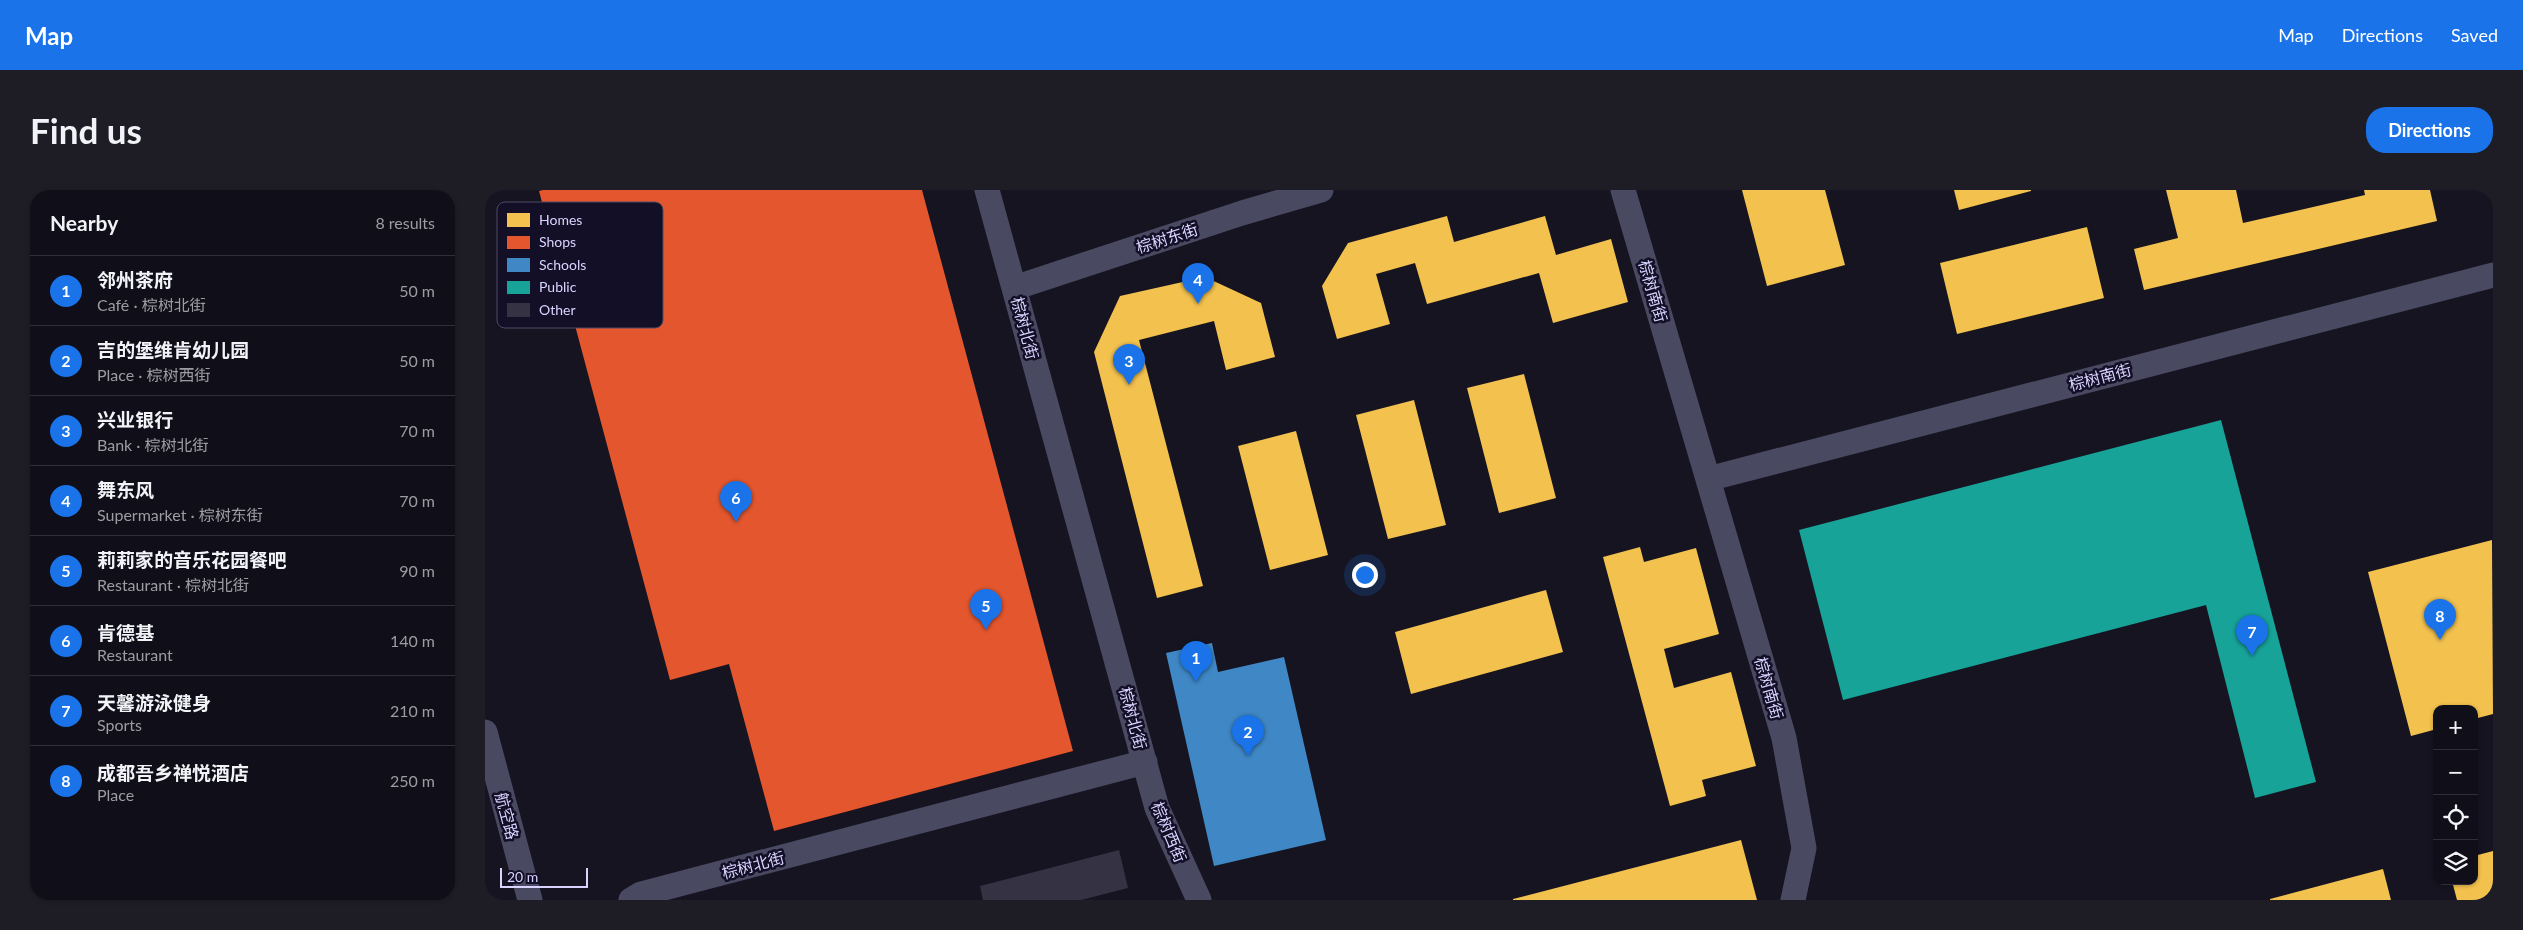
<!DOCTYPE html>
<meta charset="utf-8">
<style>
body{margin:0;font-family:Lato,"Noto Sans SC",sans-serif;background:#1e1d26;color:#f1f3f6}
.controls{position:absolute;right:15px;bottom:15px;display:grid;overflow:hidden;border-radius:10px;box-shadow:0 1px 4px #0004}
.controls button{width:45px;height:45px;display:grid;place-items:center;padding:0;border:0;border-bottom:1px solid #302f38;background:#100f19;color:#f1f3f6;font:25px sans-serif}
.scale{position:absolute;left:15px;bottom:12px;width:88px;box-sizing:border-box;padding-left:5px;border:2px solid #d9d4ff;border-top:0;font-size:14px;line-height:18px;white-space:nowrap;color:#d9d4ff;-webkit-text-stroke:4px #130f26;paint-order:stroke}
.you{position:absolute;left:879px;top:384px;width:18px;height:18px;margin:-12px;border:4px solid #fff;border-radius:50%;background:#1a73e8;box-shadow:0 0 0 8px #1a73e833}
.badge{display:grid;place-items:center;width:32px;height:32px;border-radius:50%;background:#1a73e8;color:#fff;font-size:16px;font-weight:700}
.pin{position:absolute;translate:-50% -41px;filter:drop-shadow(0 1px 2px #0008)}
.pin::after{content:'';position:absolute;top:26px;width:18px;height:15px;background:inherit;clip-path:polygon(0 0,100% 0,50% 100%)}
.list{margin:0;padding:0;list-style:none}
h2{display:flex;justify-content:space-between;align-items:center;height:65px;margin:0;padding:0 20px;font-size:21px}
h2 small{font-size:16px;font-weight:400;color:#9c9ca2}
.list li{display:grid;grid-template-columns:32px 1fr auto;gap:15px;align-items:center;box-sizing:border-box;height:70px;padding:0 20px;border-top:1px solid #302f38}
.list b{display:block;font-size:19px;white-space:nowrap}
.list p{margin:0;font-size:16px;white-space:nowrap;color:#9c9ca2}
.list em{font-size:16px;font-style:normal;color:#9c9ca2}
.icon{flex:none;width:28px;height:28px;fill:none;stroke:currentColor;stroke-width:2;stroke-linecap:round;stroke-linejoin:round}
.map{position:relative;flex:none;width:2008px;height:710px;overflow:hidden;border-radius:20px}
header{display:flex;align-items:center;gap:30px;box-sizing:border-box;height:70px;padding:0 25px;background:#1a73e8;color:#fff}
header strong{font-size:24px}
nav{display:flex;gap:28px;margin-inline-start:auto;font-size:18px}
.intro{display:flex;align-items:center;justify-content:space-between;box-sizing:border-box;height:120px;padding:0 30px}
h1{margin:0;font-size:35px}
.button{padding:12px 22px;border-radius:20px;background:#1a73e8;color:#fff;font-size:18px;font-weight:700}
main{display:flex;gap:30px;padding:0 30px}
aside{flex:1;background:#100f19;border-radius:20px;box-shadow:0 1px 4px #0004}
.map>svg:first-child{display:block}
.homes{fill:#f2c14e}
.shops{fill:#e4572e}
.schools{fill:#3f88c5}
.public{fill:#17a398}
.building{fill:#343243}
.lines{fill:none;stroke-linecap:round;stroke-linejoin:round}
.minor{stroke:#4a4962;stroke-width:25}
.labels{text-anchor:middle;stroke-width:5;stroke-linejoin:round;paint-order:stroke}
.street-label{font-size:16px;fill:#d9d4ff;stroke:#130f26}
.key{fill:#130f26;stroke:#4e4a67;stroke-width:1}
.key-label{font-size:14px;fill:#d9d4ff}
</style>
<header>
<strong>Map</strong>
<nav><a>Map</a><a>Directions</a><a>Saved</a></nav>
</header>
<div class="intro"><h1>Find us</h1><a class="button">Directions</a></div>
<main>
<aside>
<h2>Nearby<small>8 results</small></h2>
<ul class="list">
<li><span class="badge">1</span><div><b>邻州茶府</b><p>Café · 棕树北街</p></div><em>50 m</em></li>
<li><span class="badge">2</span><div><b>吉的堡维肯幼儿园</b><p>Place · 棕树西街</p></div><em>50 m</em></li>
<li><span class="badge">3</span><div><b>兴业银行</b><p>Bank · 棕树北街</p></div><em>70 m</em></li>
<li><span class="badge">4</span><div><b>舞东风</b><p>Supermarket · 棕树东街</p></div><em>70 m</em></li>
<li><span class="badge">5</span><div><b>莉莉家的音乐花园餐吧</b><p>Restaurant · 棕树北街</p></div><em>90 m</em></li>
<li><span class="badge">6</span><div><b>肯德基</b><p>Restaurant</p></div><em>140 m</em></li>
<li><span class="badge">7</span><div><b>天馨游泳健身</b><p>Sports</p></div><em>210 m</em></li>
<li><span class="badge">8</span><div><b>成都吾乡禅悦酒店</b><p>Place</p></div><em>250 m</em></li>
</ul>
</aside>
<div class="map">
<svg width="2008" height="710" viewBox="0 0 2008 710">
<rect width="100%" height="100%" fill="#161421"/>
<path class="homes" d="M1257,0h83l20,75 -78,21z
M1469,0h77v1l-72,19z
M1681,0h70l7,33 122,-28 -1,-5h66l7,31 -293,69 -10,-41 44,-11z
M962,26l7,26 91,-26 11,39 55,-16 17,63 -75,21 -14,-50 -112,31 -12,-41 -39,11 14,50 -53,15 -15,-53 26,-43z
M1602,37l17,71 -147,36 -17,-71z
M720,87l56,26 14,54 -49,13 -12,-49 -75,19 64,246 -46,12 -63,-246 26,-56z
M1039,184l32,124 -57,15 -32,-125z
M929,210l32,125 -58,14 -32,-124z
M811,241l32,124 -58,15 -32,-124z
M2007,350l1,174 -19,5v-10h-37v20l-26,7 -43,-164z
M1155,357l4,15 52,-14 23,86 -55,15 10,39 57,-16 25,94 -54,14 4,16 -36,10 -67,-249z
M1061,400l17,62 -152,42 -16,-62z
M1256,650l16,60h-244v-1z
M2008,661v49h-36l-5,-19h22v-25z
M1898,679l8,31h-121v-1z"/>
<path class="shops" d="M58,0h379l151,561 -299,80 -45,-167 -59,16 -131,-489z"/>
<path class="schools" d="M727,453l6,29 66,-15 42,183 -112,26 -48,-213z"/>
<path class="public" d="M1736,230l95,362 -61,16 -49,-193 -363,95 -44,-170z"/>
<path class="building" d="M634,660l9,38 -47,12h-98l-3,-14z"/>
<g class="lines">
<path class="minor" d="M502,0l170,618 42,92
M1138,0l161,548 20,110 -11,52
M529,98l228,-75 79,-23
M1223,289l785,-204
M0,542l45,168
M146,710l10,-6 504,-132"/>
</g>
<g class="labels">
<g class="street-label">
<text transform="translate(682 48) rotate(-18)" y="6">棕树东街</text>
<text transform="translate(1168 101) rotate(74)" y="6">棕树南街</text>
<text transform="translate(540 138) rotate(75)" y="6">棕树北街</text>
<text transform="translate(1615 187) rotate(-15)" y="6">棕树南街</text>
<text transform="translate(1284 498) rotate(74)" y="6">棕树南街</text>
<text transform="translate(648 528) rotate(75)" y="6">棕树北街</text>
<text transform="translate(22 626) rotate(75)" y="6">航空路</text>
<text transform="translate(684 642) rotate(67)" y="6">棕树西街</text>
<text transform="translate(268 675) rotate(-15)" y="6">棕树北街</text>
</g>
</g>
<rect x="12" y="12" width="166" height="126" rx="8" class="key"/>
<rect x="22" y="23" width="23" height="14" fill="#f2c14e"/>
<rect x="22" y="46" width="23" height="13" fill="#e4572e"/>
<rect x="22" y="68" width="23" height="14" fill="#3f88c5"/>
<rect x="22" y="91" width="23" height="13" fill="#17a398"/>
<rect x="22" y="113" width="23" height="14" fill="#343243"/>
<g class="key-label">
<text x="54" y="35">Homes</text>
<text x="54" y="57">Shops</text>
<text x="54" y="80">Schools</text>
<text x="54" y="102">Public</text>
<text x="54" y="125">Other</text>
</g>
</svg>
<div class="controls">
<button>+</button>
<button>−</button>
<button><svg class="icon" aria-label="locate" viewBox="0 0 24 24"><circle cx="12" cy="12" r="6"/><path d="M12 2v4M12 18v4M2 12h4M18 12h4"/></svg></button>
<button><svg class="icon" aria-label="layers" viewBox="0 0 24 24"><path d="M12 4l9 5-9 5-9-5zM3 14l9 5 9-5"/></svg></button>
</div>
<div class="scale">20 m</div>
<div class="you"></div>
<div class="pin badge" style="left:711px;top:492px">1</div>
<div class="pin badge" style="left:763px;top:566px">2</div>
<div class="pin badge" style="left:644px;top:195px">3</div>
<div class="pin badge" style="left:713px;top:114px">4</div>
<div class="pin badge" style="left:501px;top:440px">5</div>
<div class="pin badge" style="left:251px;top:332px">6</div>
<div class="pin badge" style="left:1767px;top:466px">7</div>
<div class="pin badge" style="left:1955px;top:450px">8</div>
</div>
</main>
